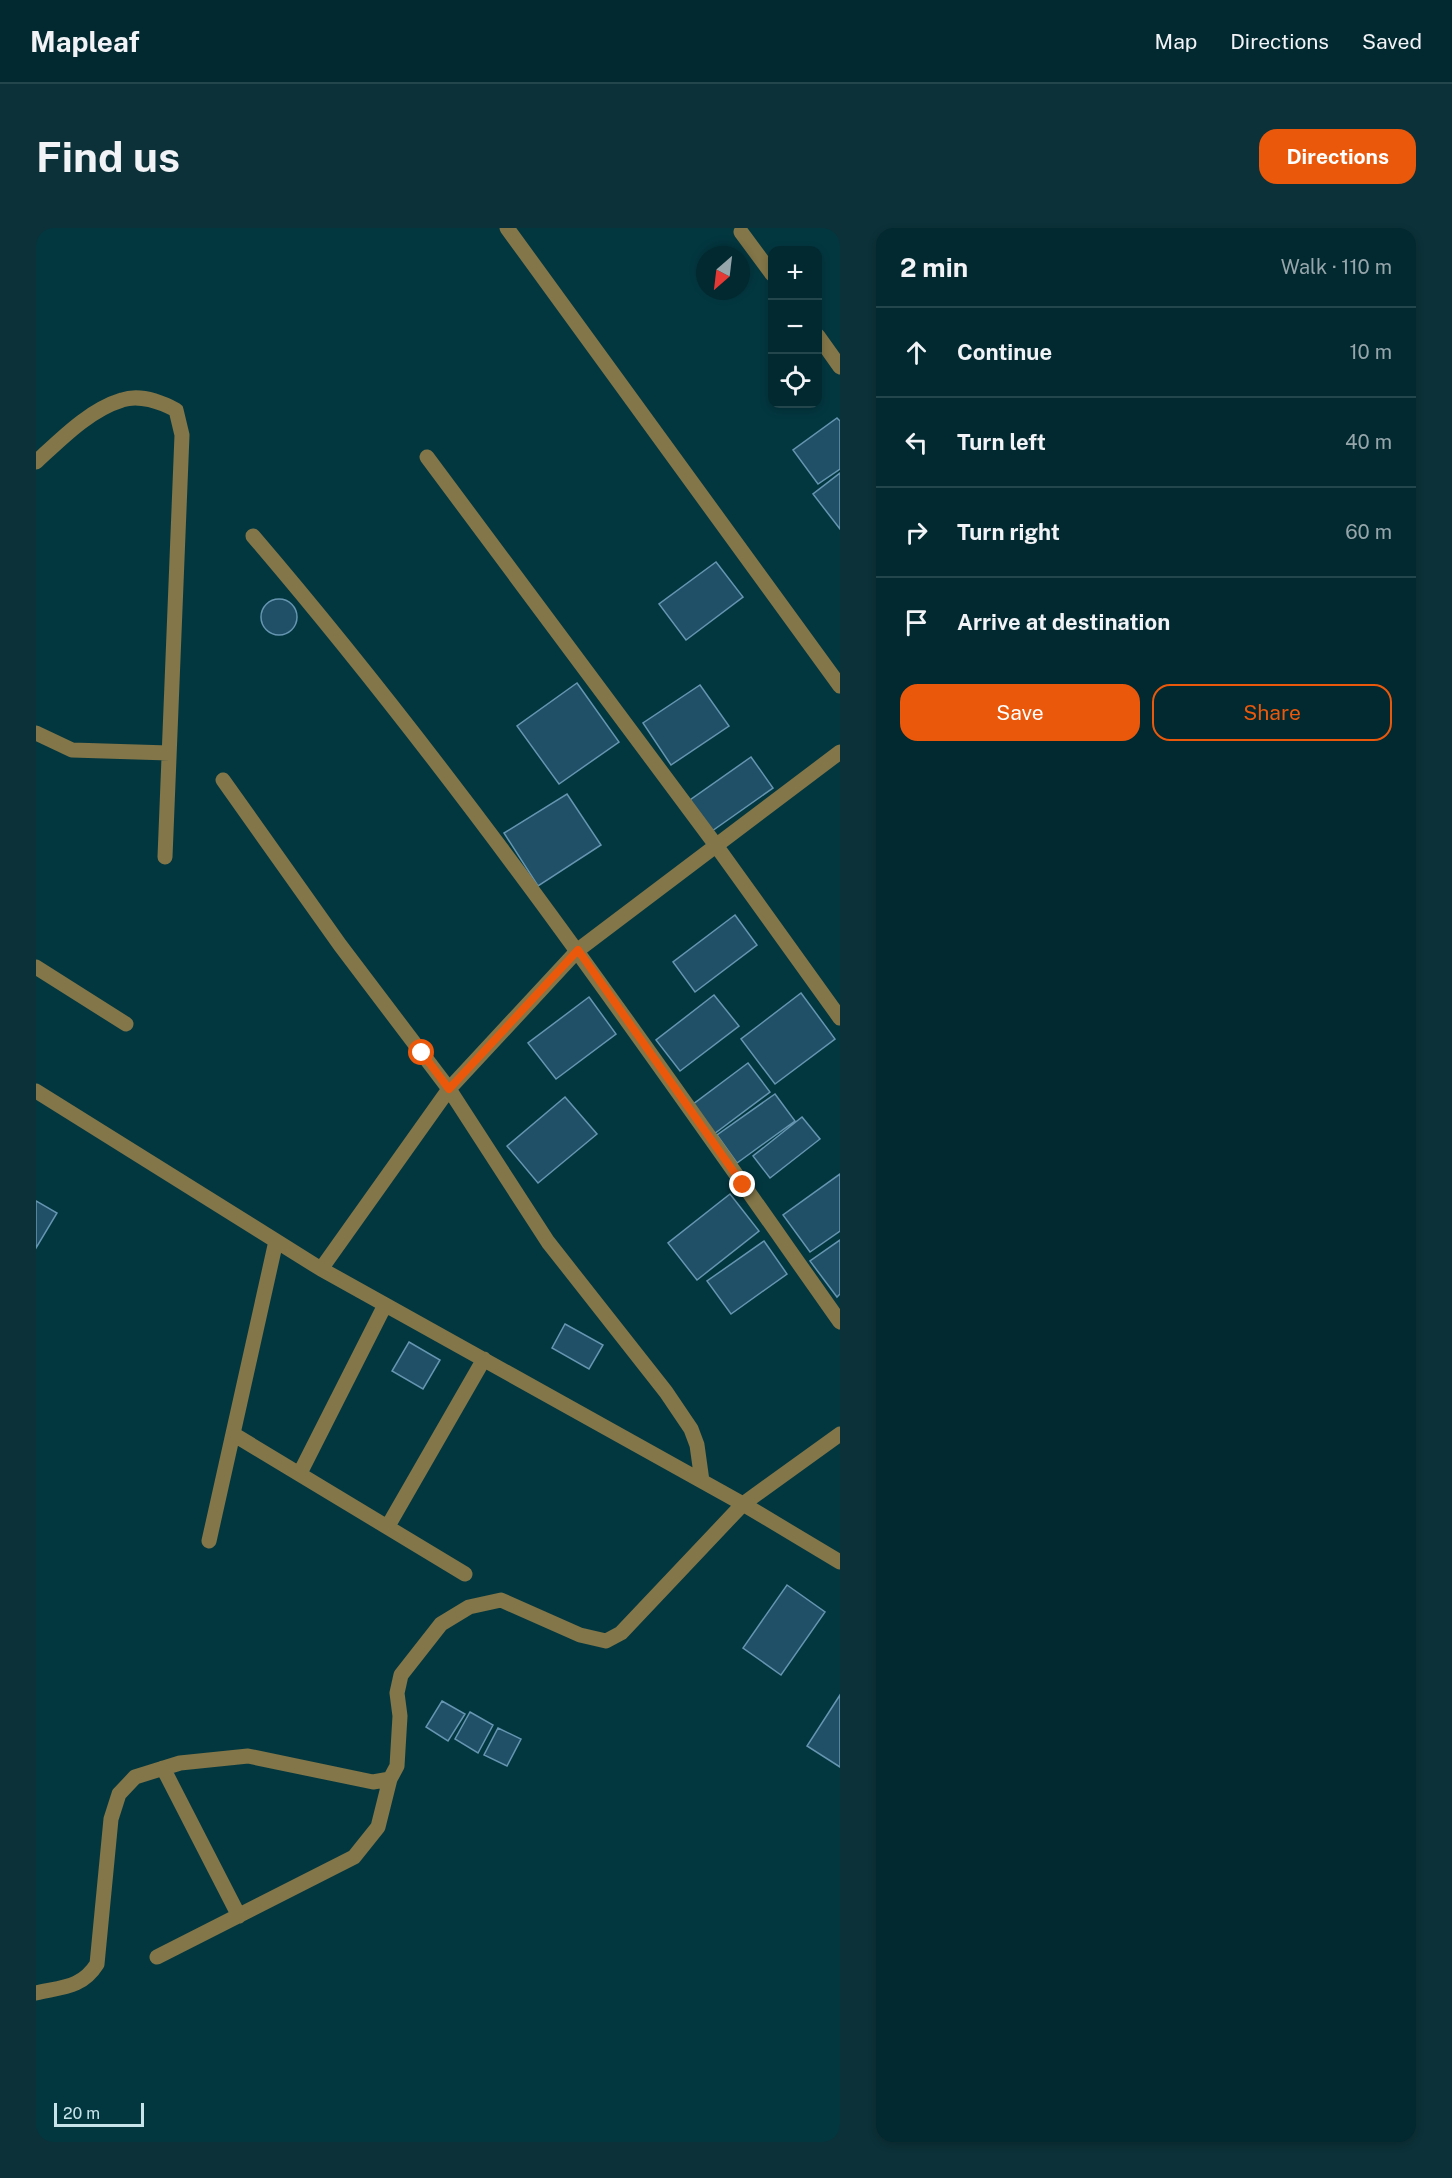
<!DOCTYPE html>
<meta charset="utf-8">
<style>
body{margin:0;font-family:"Public Sans",sans-serif;background:#0c3138;color:#f1f3f6}
.controls{position:absolute;right:18px;top:18px;display:grid;overflow:hidden;border-radius:12px;box-shadow:0 3px 9px #0003}
.controls button{width:54px;height:54px;display:grid;place-items:center;padding:0;border:0;border-bottom:2px solid #23454c;background:#022930;color:#f1f3f6;font:30px sans-serif}
.compass{position:absolute;left:660px;top:18px;width:54px;height:54px;border-radius:50%;background:#022930;box-shadow:0 3px 9px #0003;rotate:208deg}
.scale{position:absolute;left:18px;bottom:15px;width:90px;box-sizing:border-box;padding-left:6px;border:3px solid #c7e4eb;border-top:0;font-size:16px;line-height:21px;white-space:nowrap;color:#c7e4eb;-webkit-text-stroke:4px #033740;paint-order:stroke}
.stop{position:absolute;width:18px;height:18px;margin:-14px;border:4px solid #ea580c;border-radius:50%;background:#fff}
.stop.end{background:#ea580c;border-color:#fff;box-shadow:0 2px 6px #0008}
.list{margin:0;padding:0;list-style:none}
h2{display:flex;justify-content:space-between;align-items:center;height:78px;margin:0;padding:0 24px;font-size:26px}
h2 small{font-size:20px;font-weight:400;color:#96a6ab}
.list li{display:grid;grid-template-columns:39px 1fr auto;gap:18px;align-items:center;box-sizing:border-box;height:90px;padding:0 24px;border-top:2px solid #23454c}
.list b{display:block;font-size:22px;white-space:nowrap}
.list em{font-size:20px;font-style:normal;color:#96a6ab}
.actions{display:flex;gap:12px;padding:18px 24px}
.actions a{flex:1;padding:14px 0;border:2px solid #ea580c;border-radius:18px;text-align:center;font-size:21px;color:#ea580c}
.actions .main{background:#ea580c;color:#fff}
.icon{flex:none;width:33px;height:33px;fill:none;stroke:currentColor;stroke-width:2;stroke-linecap:round;stroke-linejoin:round}
.map{position:relative;flex:none;width:804px;height:1914px;overflow:hidden;border-radius:18px}
header{display:flex;align-items:center;gap:36px;box-sizing:border-box;height:84px;padding:0 30px;background:#022930;border-bottom:2px solid #23454c}
header strong{font-size:28px}
nav{display:flex;gap:33px;margin-inline-start:auto;font-size:21px}
.intro{display:flex;align-items:center;justify-content:space-between;box-sizing:border-box;height:144px;padding:0 36px}
h1{margin:0;font-size:42px}
.button{padding:15px 27px;border-radius:18px;background:#ea580c;color:#fff;font-size:21px;font-weight:700}
main{display:flex;gap:36px;padding:0 36px}
aside{flex:1;background:#022930;border-radius:18px;box-shadow:0 3px 9px #0003}
.map>svg:first-child{display:block}
.building{fill:#205068;stroke:#6595b0;stroke-width:1.5}
.lines{fill:none;stroke-linecap:round;stroke-linejoin:round}
.minor{stroke:#837648;stroke-width:15}
.route{stroke:#ea580c;stroke-width:8}
</style>
<header>
<strong>Mapleaf</strong>
<nav><a>Map</a><a>Directions</a><a>Saved</a></nav>
</header>
<div class="intro"><h1>Find us</h1><a class="button">Directions</a></div>
<main>
<div class="map">
<svg width="804" height="1914" viewBox="0 0 804 1914">
<rect width="100%" height="100%" fill="#033740"/>
<path class="building" d="M801,190l3,3v48l-22,15 -25,-34z
M804,245v56l-27,-35z
M680,334l27,35 -57,43 -27,-36z
M225 389a18 18 0 1 1 36 0a18 18 0 1 1-36 0Z
M541,455l42,59 -60,42 -42,-58z
M664,457l29,41 -58,39 -28,-42z
M715,529l22,31 -61,43 -22,-31z
M531,566l34,51 -63,41 -34,-53z
M699,687l22,30 -62,47 -22,-30z
M765,765l34,46 -60,45 -34,-45z
M678,767l25,31 -59,45 -24,-31z
M553,769l27,37 -60,45 -28,-36z
M712,835l22,29 -56,42 -22,-29z
M739,866l20,27 -58,42 -20,-28z
M529,869l32,37 -59,49 -31,-37z
M766,889l18,22 -50,39 -17,-22z
M804,946v57l-30,21 -27,-37z
M694,966l29,37 -62,49 -29,-37z
M0,973l21,12 -21,35z
M804,1012v54l-3,3 -27,-36z
M728,1013l23,33 -56,40 -24,-33z
M529,1096l38,21 -14,24 -37,-21z
M373,1114l31,18 -17,29 -31,-18z
M751,1357l38,27 -44,63 -38,-27z
M804,1467v72l-33,-21z
M406,1473l23,13 -17,27 -22,-14z
M434,1484l23,13 -15,28 -23,-14z
M462,1500l23,11 -14,27 -23,-11z"/>
<g class="lines">
<path class="minor" d="M471,0l333,458
M705,4l31,42
M782,108l22,31
M391,229l288,387 125,174
M0,234c25,-23 53,-52 86,-62 17,-6 39,2 54,10l6,25 -17,422
M217,308c213,249 399,519 587,786
M0,505l36,17 97,3
M187,552l117,165 109,144 99,153 118,150 25,37 6,16 5,36
M0,739l90,57
M0,863l285,178 422,235 97,58
M285,1041l128,-180 129,-139 262,-198
M197,1206l232,140
M264,1245l85,-168
M352,1298l96,-167
M173,1313l67,-300
M127,1540l76,148
M121,1729l197,-100 24,-30 12,-48
M0,1765c26,-6 46,-5 61,-29l14,-145 8,-25 16,-17 45,-14 68,-7 125,26 17,-3 7,-13 3,-50 -3,-23 4,-18 40,-51 28,-17 32,-7 79,35 26,6 15,-8 122,-129 97,-70"/>
</g>
<g class="lines">
<path class="route" d="M386,825l27,36 129,-139 165,235"/>
</g>
</svg>
<div class="controls">
<button>+</button>
<button>−</button>
<button><svg class="icon" aria-label="locate" viewBox="0 0 24 24"><circle cx="12" cy="12" r="6"/><path d="M12 2v4M12 18v4M2 12h4M18 12h4"/></svg></button>
</div>
<svg class="compass" viewBox="-18 -18 36 36"><path d="M0-13l5 13h-10z" fill="#e53935"/><path d="M0 13l5-13h-10z" fill="#96a6ab"/></svg>
<div class="scale">20 m</div>
<div class="stop" style="left:386px;top:825px"></div>
<div class="stop end" style="left:707px;top:957px"></div>
</div>
<aside>
<h2>2 min<small>Walk · 110 m</small></h2>
<ul class="list">
<li><svg class="icon" aria-label="ahead" viewBox="0 0 24 24"><path d="M12 20V5M6 11l6-6 6 6"/></svg><div><b>Continue</b></div><em>10 m</em></li>
<li><svg class="icon" aria-label="left" viewBox="0 0 24 24"><path d="M17 20v-9H6M10 6l-5 5 5 5"/></svg><div><b>Turn left</b></div><em>40 m</em></li>
<li><svg class="icon" aria-label="right" viewBox="0 0 24 24"><path d="M7 20v-9h11M14 6l5 5-5 5"/></svg><div><b>Turn right</b></div><em>60 m</em></li>
<li><svg class="icon" aria-label="arrive" viewBox="0 0 24 24"><path d="M6 21V4h12l-3 4 3 4H6"/></svg><div><b>Arrive at destination</b></div></li>
</ul>
<div class="actions"><a class="main">Save</a><a>Share</a></div>
</aside>
</main>
